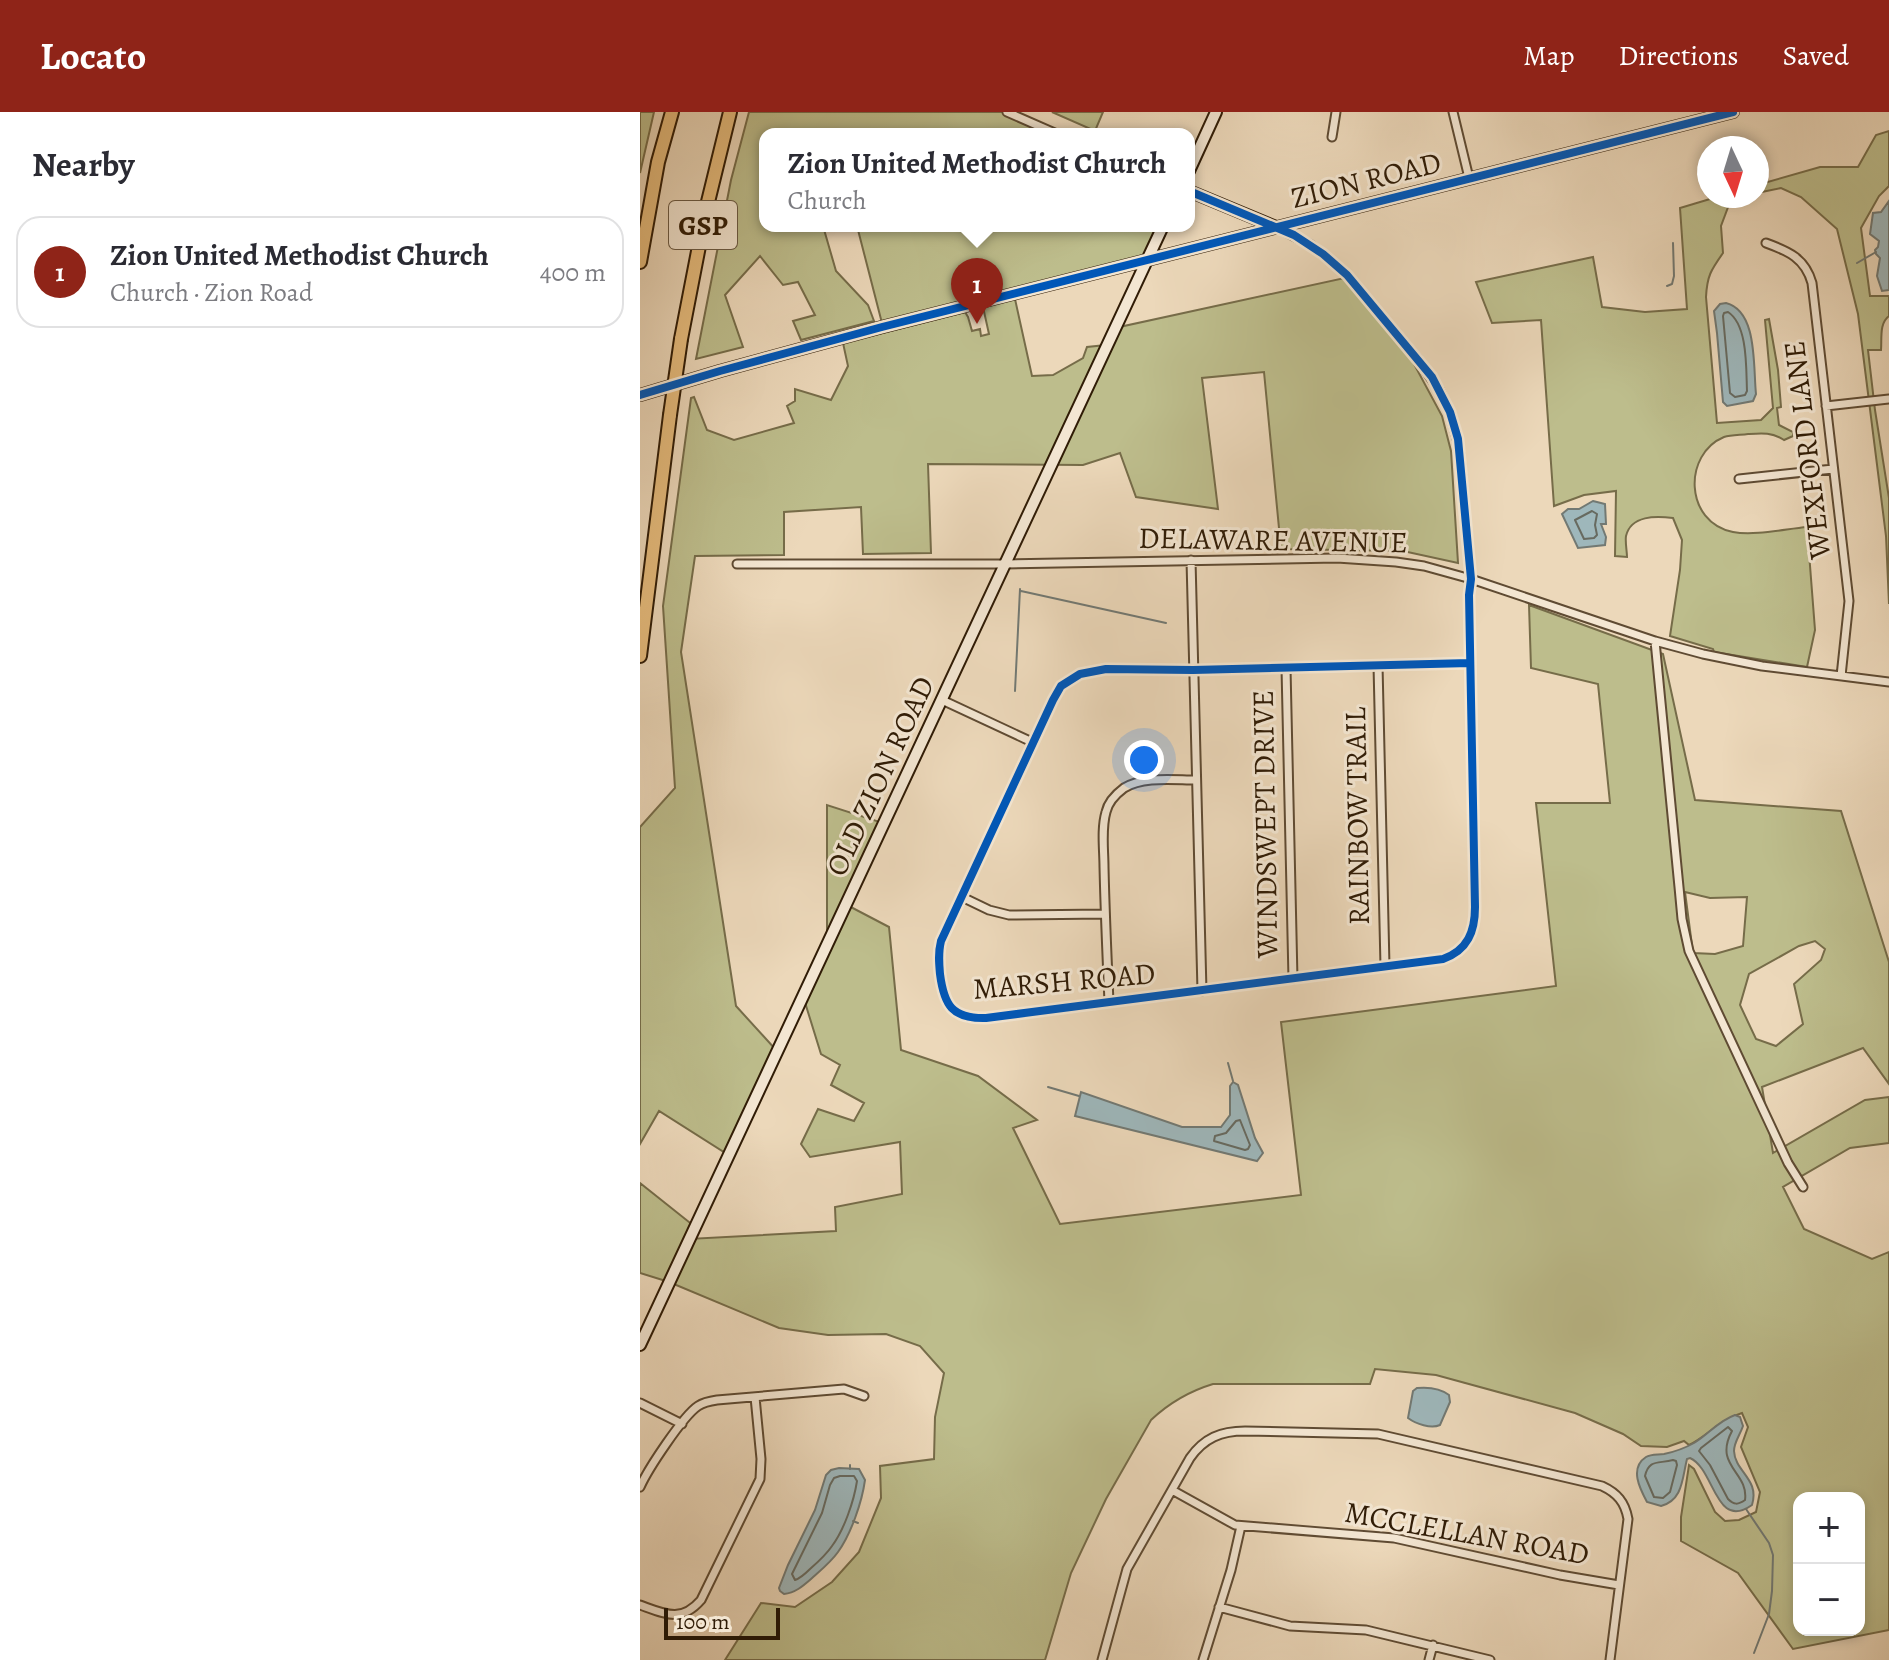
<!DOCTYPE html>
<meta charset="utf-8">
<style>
body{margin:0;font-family:Alegreya,serif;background:#f7f7f7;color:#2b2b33}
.controls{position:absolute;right:24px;bottom:24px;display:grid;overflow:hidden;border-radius:16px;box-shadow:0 4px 12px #0003}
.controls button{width:72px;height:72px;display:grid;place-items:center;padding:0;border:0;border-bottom:2px solid #e1e1e2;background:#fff;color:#2b2b33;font:40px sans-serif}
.compass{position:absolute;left:1057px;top:24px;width:72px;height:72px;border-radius:50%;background:#fff;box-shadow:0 4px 12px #0003;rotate:176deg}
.scale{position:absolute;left:24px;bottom:20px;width:116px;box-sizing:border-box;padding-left:8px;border:4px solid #301c06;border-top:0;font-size:22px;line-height:28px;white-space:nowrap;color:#301c06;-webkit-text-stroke:6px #f3e6d2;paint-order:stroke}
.you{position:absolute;left:504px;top:648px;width:28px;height:28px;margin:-20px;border:6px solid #fff;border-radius:50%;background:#1a73e8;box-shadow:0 0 0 12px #1a73e833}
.badge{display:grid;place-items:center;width:52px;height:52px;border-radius:50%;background:#8f2418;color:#fff;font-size:26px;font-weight:700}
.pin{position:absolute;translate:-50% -66px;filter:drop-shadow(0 2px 4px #0008)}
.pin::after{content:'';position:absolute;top:42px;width:28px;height:24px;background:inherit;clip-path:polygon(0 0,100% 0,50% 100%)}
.popup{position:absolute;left:119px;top:16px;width:436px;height:104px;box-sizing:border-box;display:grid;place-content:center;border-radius:16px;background:#fff;filter:drop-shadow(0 2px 6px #0005);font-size:26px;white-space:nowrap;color:#7c7c81}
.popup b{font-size:30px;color:#2b2b33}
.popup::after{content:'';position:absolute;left:50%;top:100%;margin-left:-16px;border:16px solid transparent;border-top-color:#fff}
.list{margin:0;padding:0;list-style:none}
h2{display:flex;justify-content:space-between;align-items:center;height:104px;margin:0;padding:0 32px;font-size:34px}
h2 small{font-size:26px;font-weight:400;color:#7c7c81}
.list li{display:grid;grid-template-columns:52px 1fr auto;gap:24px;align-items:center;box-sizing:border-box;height:112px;margin:0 16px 16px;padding:0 16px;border:2px solid #e1e1e2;border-radius:24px}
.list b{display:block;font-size:30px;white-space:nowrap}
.list p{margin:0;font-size:26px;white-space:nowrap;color:#7c7c81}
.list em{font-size:26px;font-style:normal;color:#7c7c81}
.map{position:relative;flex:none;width:1249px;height:1548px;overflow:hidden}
header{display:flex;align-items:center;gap:48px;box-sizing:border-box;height:112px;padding:0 40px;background:#8f2418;color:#fff}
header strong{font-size:38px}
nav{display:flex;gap:44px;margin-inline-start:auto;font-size:28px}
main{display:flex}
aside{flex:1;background:#fff}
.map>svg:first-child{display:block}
.green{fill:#bdbd8c;stroke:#766c49;stroke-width:2;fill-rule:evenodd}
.water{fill:#9eb7bb;stroke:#727973;stroke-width:2}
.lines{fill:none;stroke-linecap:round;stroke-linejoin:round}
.shore{stroke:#676a60;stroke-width:2}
.stream{stroke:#727973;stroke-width:2}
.street-casing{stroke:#5f4b33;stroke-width:11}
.secondary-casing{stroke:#301c06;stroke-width:14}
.highway-casing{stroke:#301c06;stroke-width:16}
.street{stroke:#f3e6d2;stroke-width:7}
.secondary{stroke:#f3e6d2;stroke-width:10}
.highway{stroke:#e6bc7d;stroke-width:12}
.highway-bridge-casing{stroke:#301c06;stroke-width:16;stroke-linecap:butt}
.highway-bridge{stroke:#e6bc7d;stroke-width:12}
.cycleway-casing{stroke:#f3e6d2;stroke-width:13}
.cycleway{stroke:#0057b8;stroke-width:8}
.labels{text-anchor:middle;stroke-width:6;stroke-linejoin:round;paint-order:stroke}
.shield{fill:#f3e6d2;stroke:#6a5943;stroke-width:2}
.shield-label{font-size:28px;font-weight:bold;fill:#301c06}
.street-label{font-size:30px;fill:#301c06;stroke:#f3e6d2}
</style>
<header>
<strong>Locato</strong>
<nav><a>Map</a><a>Directions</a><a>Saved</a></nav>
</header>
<main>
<aside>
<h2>Nearby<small></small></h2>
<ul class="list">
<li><span class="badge">1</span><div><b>Zion United Methodist Church</b><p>Church · Zion Road</p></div><em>400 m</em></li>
</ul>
</aside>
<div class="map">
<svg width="1249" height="1548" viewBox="0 0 1249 1548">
<rect width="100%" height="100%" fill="#ecd8ba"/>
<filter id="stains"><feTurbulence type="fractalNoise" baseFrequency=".0025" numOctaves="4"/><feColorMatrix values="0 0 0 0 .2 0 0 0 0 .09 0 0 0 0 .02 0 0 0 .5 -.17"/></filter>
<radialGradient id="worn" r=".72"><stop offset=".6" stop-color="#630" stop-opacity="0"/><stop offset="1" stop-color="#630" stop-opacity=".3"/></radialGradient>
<path class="green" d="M0,0h14l-14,61z
M109,0h258l50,22h-292v92h58l13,45 32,34 6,16 -73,19 -8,-19 22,-6 -17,-33 -15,3 -23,-29 -35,39 18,52 -47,12 35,-179z
M412,0h51l-8,19z
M1249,19v55l-10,10 -18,32 9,68h19v20c-10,7 -7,23 -8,34h-13l7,60 14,88v106l-3,-68 -28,-222 -21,-85 -36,-32 -20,-9 -24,5v-8l63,-18h38l18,-32z
M1080,84h22l-12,6 -9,24 2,27c-12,17 -16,23 -17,44l11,126 44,-3 12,-12 -8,-88 4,-1 9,51 3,37 -4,1 2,17 14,7v4l-9,4c-12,-8 -22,-7 -36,-6 -7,1 -17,1 -24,3 -41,17 -40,85 9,95 21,4 52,-3 74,-5l8,103 -8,37 -93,-15 -1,-3 -43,-13 10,-66 2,-30 -9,-22c-17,-2 -42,-3 -47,18 -1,6 1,15 1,21l-12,-1 1,-65 -32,4 -30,11 -13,-186 -49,3 -16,-41 117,-25 9,50 43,5 42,-3 -7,-101z
M217,114h302l-12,34 -264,67z
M709,165l50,59 43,80 9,35 7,112 -55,-12 -122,-2 -17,-177 -62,6 16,131 -82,-12 -16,-44 -37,12 -155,-1 3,89 -68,1 -2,-47 -77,5v43l-89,1 -14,96 55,354 40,44 -49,104 -68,-43 -19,33v-317l35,-39 -12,-182 28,-208 3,-1 13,33 27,10 60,-17 -7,-17 8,-5v-12l36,11 17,-34 -5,-23 122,-31 3,5 4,14 8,-2 1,7 8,-2 -6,-27 32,-8 17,77 21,-1 30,-17 4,-11 19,-2 9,-17z
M889,493l134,49 32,146 146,11 48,151v122l-26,-36 -101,39 11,66 92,-53 24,-3v46l-39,5 -67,39 21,42 68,30 17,-7v378l-96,19 -55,-76 -57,-32v-24l8,-52 5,4 21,43 10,9 14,-1 17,-8 4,-20 -19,-45 7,-20 -6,-14c-23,7 -33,22 -53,32l-5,-4 -17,6 -26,-1 -18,-12 -48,-21 -139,-38 -61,-6 -5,15h-157c-23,7 -44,19 -62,36l-45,79 -35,74 -26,87h-320l36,-57 34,4 37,-25 27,-30 22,-54 -1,-32 54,-7 1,-42 9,-44 -24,-27 -34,-12 -58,1 -49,-7 -110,-46 -29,-9v-90l54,43 -5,13 147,-8 -1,-24 67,-13 -2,-52 -90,15 -9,-13 17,-35 36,12 10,-18 -33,-18 9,-20 -19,-11 -18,-58 24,-52v-139l56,18 -38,81 44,23 12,123 77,26 59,44 -24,8 47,96 241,-29 -20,-173 275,-36 -20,-183h74l-12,-119 -67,-16zM1045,780l25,6 37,-1 -4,49 -28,8 -22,-1zM1175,829l10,8 -4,11 -27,24 9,40 -27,22 -20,-7 -16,-34 9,-31 50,-28zM1159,1386h60v132h-60z"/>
<path class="water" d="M1249,89v89l-7,1 -5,-15 3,-18 -4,-4 -1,-4 3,-3 1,-6 -9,-7 3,-21 8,-1z
M1086,191c32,8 27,64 30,91l-3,7 -26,5 -4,-4 -6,-69 -3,-22 6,-7z
M953,389l12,3 1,20h-5l5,13 -1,8 -27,3 -16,-34 6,-5h11z
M593,970l5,3 17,53 8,15 -6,8 -182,-45 6,-24 101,35h39l9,-12v-29z
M777,1276c11,-1 23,0 32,7l1,7 -10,23c-9,4 -24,-1 -32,-7l5,-27z
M1095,1303l5,2 3,9c-3,9 -9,16 -9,25 1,21 26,28 18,54 -37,26 -37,-36 -62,-47l-3,1c-5,20 -4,41 -26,47l-14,-4c-7,-13 -18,-34 -1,-45 5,-3 12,-2 18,-3 10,-2 21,-6 30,-11 15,-9 24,-22 41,-28z
M199,1356l20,1 6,11c-3,22 -14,54 -27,72 -7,10 -17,18 -27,27 -8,7 -16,14 -27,15l-4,-3 -1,-3 9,-23 27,-55 11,-35 5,-5z"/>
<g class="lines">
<path class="shore" d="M1088,200c20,13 18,56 19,79l-2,4 -10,2 -5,-4 -7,-77 1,-3z
M952,399l5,3 -2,11 2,10 -3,3 -10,1 -9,-19z
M600,1008l10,25 -2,4 -3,1 -31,-9 1,-5 11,-3 10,-12z
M1088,1315l4,4c-19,35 17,41 13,69 -7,5 -11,5 -17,-1l-18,-34 -11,-14 2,-3z
M1033,1348l3,1 1,4 -7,27 -7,6 -9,-1 -9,-21c4,-17 13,-12 28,-16z
M200,1364h14l3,5c-3,20 -13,49 -25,65 -6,9 -14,16 -22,23 -5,5 -9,9 -15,11l-3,-6 30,-61 8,-28 4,-7z"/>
<path class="stream" d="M1217,151l19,-11
M1027,174l5,-2 2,-8 -1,-33
M381,479l145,32
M375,579l5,-102
M588,951l5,18
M408,975l31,9
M210,1353v4
M1106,1397l23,34 4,12 -1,36 -3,23 -15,39
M213,1409l5,2"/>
<g class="street-casing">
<path id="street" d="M367,0l50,22
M813,0l16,66
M692,25l4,-25
M638,116l33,17 31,25 75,88 23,33 10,21 9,34 12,133 -2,16 6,312c0,24 -7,43 -32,52l-457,59c-34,1 -42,-13 -46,-44 -1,-11 -2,-21 1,-33l112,-241 8,-14 19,-12 26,-5 87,1 277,-7
M1126,131c22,8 39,15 46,40l37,318 -8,75
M1186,294l63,-7
M1099,367l94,-10
M551,448l11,431
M97,452h268l332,-6 59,4 28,4 47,13 184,62 48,13 59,12 127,16
M1015,529l24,246 3,32 7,32 99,212 15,24
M738,553l7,301
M646,556l7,311
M302,588l90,42
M322,785l27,13 20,5 96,-1
M469,890c-2,-45 -4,-90 -5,-135 0,-17 -3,-38 2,-55 2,-9 10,-18 18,-24 19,-12 50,-8 72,-8
M0,1291l42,21
M0,1375c8,-18 43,-71 58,-81 6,-4 12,-5 19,-6l127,-11 20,7
M532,1378l63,35 159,13 166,37 59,10
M0,1493c25,9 41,18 61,-5l59,-121 1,-20 -6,-62
M579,1495l71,19 76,4 124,30
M462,1548l25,-91 63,-111c14,-20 31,-27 55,-27l133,3 224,52c15,7 23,16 26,33l-18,141
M563,1548l28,-90 10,-44
M789,1548l4,-15"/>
</g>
<g class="secondary-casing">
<path id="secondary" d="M549,59l27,-59
M549,79l87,36
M0,283l80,-24 162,-44 851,-215
M0,1233l523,-1119"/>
</g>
<g class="highway-casing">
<path id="highway" d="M0,150l18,-100 14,-50
M41,227l25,-129 24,-98
M0,544l30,-241"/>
</g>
<use href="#street" class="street"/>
<use href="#secondary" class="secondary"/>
<use href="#highway" class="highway"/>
<g class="highway-bridge-casing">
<path id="highway-bridge" d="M30,303l11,-76"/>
</g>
<use href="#highway-bridge" class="highway-bridge"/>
<g class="cycleway-casing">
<path id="cycleway" d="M549,79l105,44 29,19 24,21 85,102 18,35 8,27 13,140 -2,16 6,312c0,24 -7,43 -32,52l-457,59c-34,1 -42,-13 -46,-44 -1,-11 -2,-21 1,-33l112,-241 8,-14 19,-12 26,-5 87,1 277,-7
M0,283l80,-24 162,-44 851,-215"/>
</g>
<use href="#cycleway" class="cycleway"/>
</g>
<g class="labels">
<rect class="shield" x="29" y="89" width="68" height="48" rx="6"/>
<g class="shield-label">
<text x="63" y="123">GSP</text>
</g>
<g class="street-label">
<text transform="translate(726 68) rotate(-14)" y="10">ZION ROAD</text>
<text transform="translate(1167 338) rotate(-97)" y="10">WEXFORD LANE</text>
<text transform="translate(633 428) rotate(1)" y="10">DELAWARE AVENUE</text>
<text transform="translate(240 664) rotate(-65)" y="10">OLD ZION ROAD</text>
<text transform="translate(717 704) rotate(-91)" y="10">RAINBOW TRAIL</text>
<text transform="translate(625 712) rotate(-91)" y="10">WINDSWEPT DRIVE</text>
<text transform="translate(424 869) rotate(-5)" y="10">MARSH ROAD</text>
<text transform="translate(827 1421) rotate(10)" y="10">MCCLELLAN ROAD</text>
</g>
</g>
<rect width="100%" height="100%" filter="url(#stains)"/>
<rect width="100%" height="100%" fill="url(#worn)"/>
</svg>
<div class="controls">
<button>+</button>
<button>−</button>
</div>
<svg class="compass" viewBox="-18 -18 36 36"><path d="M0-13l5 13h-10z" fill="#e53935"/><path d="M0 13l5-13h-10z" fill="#7c7c81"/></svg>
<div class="scale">100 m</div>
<div class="you"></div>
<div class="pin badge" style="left:337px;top:212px">1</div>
<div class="popup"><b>Zion United Methodist Church</b>Church</div>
</div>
</main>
